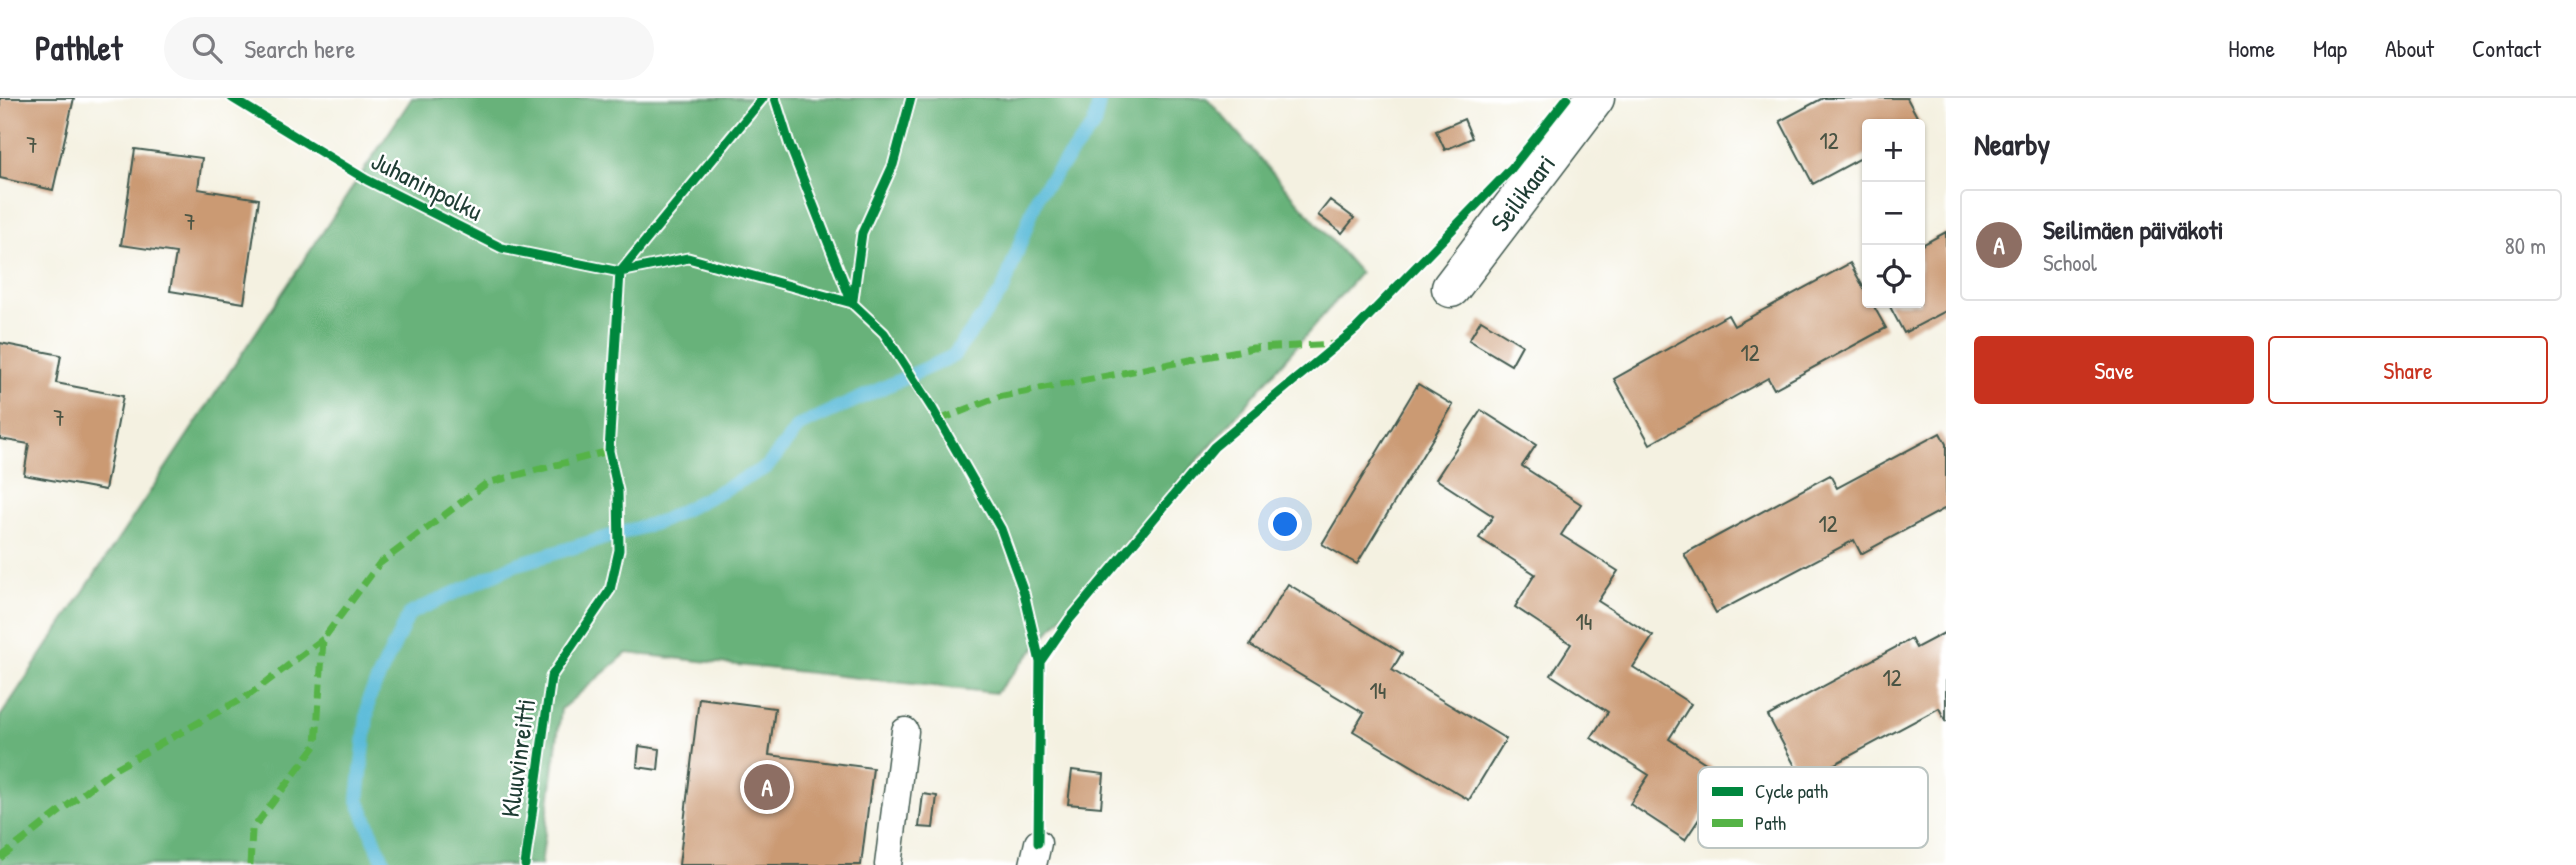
<!DOCTYPE html>
<meta charset="utf-8">
<style>
body{margin:0;font-family:"Patrick Hand",sans-serif;background:#f7f7f7;color:#2b2b33}
.controls{position:absolute;right:21px;top:21px;display:grid;overflow:hidden;border-radius:7px;box-shadow:0 2px 5px #0004}
.controls button{width:63px;height:63px;display:grid;place-items:center;padding:0;border:0;border-bottom:2px solid #e1e1e2;background:#fff;color:#2b2b33;font:35px sans-serif}
.you{position:absolute;left:1286px;top:427px;width:24px;height:24px;margin:-18px;border:5px solid #fff;border-radius:50%;background:#1a73e8;box-shadow:0 0 0 10px #1a73e833}
.badge{display:grid;place-items:center;width:46px;height:46px;border-radius:50%;background:#c8321e;color:#fff;font-size:23px;font-weight:700}
.pin{position:absolute;translate:-50% -50%;border:4px solid #fff;box-shadow:0 2px 7px #0006}
.list{margin:0;padding:0;list-style:none}
h2{display:flex;justify-content:space-between;align-items:center;height:91px;margin:0;padding:0 28px;font-size:30px}
h2 small{font-size:23px;font-weight:400;color:#7c7c81}
.list li{display:grid;grid-template-columns:46px 1fr auto;gap:21px;align-items:center;box-sizing:border-box;height:112px;margin:0 14px 14px;padding:0 14px;border:2px solid #e1e1e2;border-radius:7px}
.list b{display:block;font-size:26px;white-space:nowrap}
.list p{margin:0;font-size:23px;white-space:nowrap;color:#7c7c81}
.list em{font-size:23px;font-style:normal;color:#7c7c81}
.actions{display:flex;gap:14px;padding:21px 28px}
.actions a{flex:1;padding:16px 0;border:2px solid #c8321e;border-radius:7px;text-align:center;font-size:24px;color:#c8321e}
.actions .main{background:#c8321e;color:#fff}
.icon{flex:none;width:38px;height:38px;fill:none;stroke:currentColor;stroke-width:2;stroke-linecap:round;stroke-linejoin:round}
.map{position:relative;flex:none;width:1946px;height:767px;overflow:hidden}
header{display:flex;align-items:center;gap:42px;box-sizing:border-box;height:98px;padding:0 35px;background:#fff;border-bottom:2px solid #e1e1e2}
header strong{font-size:33px}
nav{display:flex;gap:38px;margin-inline-start:auto;font-size:24px}
.search{width:490px;height:63px;background:#f7f7f7;display:flex;align-items:center;gap:18px;box-sizing:border-box;padding:0 24px;border-radius:38px;color:#7c7c81;font-size:26px}
main{display:flex}
aside{flex:1;background:#fff}
.map>svg:first-child{display:block}
.forest{fill:#68b27a;stroke:#447857;stroke-width:2}
.lines{fill:none;stroke-linecap:round;stroke-linejoin:round}
.stream{stroke:#5bbbd9;stroke-width:14}
.building{fill:#cb9a73}
.service-casing{stroke:#3f584e;stroke-width:29}
.minor-casing{stroke:#3f584e;stroke-width:41}
.service{stroke:#fff;stroke-width:26}
.minor{stroke:#fff;stroke-width:38}
.quiet{stroke:#55b346;stroke-width:7;stroke-dasharray:14 7;stroke-linecap:butt}
.cycleway-casing{stroke:#fff;stroke-width:13}
.cycleway{stroke:#00873e;stroke-width:9}
.labels{text-anchor:middle;stroke-width:5;stroke-linejoin:round;paint-order:stroke}
.number-label{font-size:23px;fill:#4a5444}
.street-label{font-size:26px;fill:#1f3d34;stroke:#fff}
.key{fill:#fff;stroke:#bcc5c2;stroke-width:2}
.key-label{font-size:19px;fill:#1f3d34}
</style>
<header>
<strong>Pathlet</strong>
<div class="search"><svg class="icon" aria-label="search" viewBox="0 0 24 24"><circle cx="10" cy="10" r="6"/><path d="M15 15l6 6"/></svg>Search here</div>
<nav><a>Home</a><a>Map</a><a>About</a><a>Contact</a></nav>
</header>
<main>
<div class="map">
<svg width="1946" height="767" viewBox="0 0 1946 767">
<rect width="100%" height="100%" fill="#fff"/>
<filter id="ink" filterUnits="userSpaceOnUse"><feTurbulence type="fractalNoise" baseFrequency=".0143" numOctaves="2"/><feDisplacementMap in="SourceGraphic" scale="14" xChannelSelector="R" yChannelSelector="G"/><feConvolveMatrix kernelMatrix="1 2 1 2 8 2 1 2 1" color-interpolation-filters="sRGB"/></filter>
<filter id="wash" filterUnits="userSpaceOnUse"><feTurbulence type="fractalNoise" baseFrequency=".00686" numOctaves="4" result="noise"/><feDisplacementMap in="SourceGraphic" scale="28" xChannelSelector="R" yChannelSelector="G"/><feGaussianBlur stdDeviation="1.57" result="paint"/><feColorMatrix in="noise" values="0 0 0 0 0 0 0 0 0 0 0 0 0 0 0 0 0 1.4 0 .05"/><feComposite in="paint" operator="in"/></filter>
<g filter="url(#wash)">
<rect width="100%" height="100%" fill="#f4f1e1"/>
<path class="forest" d="M412,0h795l153,175 -364,420 -369,-40 -66,56 -20,156h-541v-148z"/>
<g class="lines">
<path class="stream" d="M385,767l-27,-65 11,-102 40,-84 105,-49 148,-44 105,-54 32,-41 154,-70 50,-66 35,-95 56,-70 6,-27"/>
</g>
<g id="blocks">
<path class="building" d="M0,0h74l-21,92 -53,-12z
M1823,0h84l14,26h-54v31l-54,29 -33,-63z
M1464,21l8,19 -27,12 -9,-19z
M135,51l67,9 -4,31 61,10 -15,104 -74,-12 6,-38 -55,-8z
M1330,102l24,18 -12,15 -24,-18z
M1946,134v79l-42,22 -16,-30h32v-57z
M1850,165l17,31v9h5l14,25 -112,61 -6,-11 -118,66 -36,-65 114,-64 6,11z
M1481,222l41,25 -11,20 -42,-25z
M0,245l61,12 -5,28 67,13 -18,94 -81,-15 5,-31 -29,-5z
M1418,286l35,21 -96,159 -35,-20z
M1481,312l55,35 -14,21 59,38 -20,31 57,36 -20,30 55,35 -20,31 58,37 -22,35 58,38 -42,63 -55,-36 19,-29 -58,-37 17,-26 -57,-37 20,-31 -56,-37 20,-33 -56,-36 14,-22 -57,-37z
M1940,335l6,11v64l-85,46 -7,-14 -138,73 -32,-59 146,-79 7,13z
M1288,486l114,69 -10,17 114,69 -37,61 -116,-69 11,-18 -114,-68z
M1946,534v90l-7,-14 -136,73 -35,-65 143,-77 5,9z
M699,600l76,10 -6,47 104,13 -12,97h-182z
M639,648l21,3 -2,21 -21,-3z
M1072,672l32,4 -3,33 -33,-3z
M923,696l14,2 -4,32 -14,-1z"/>
</g>
</g>
<g filter="url(#ink)">
<use href="#blocks" fill-opacity="0" stroke="#3f584e" stroke-width="2"/>
<g class="lines">
<g class="service-casing">
<path id="service" d="M888,767l17,-134
M1033,767l5,-22"/>
</g>
<g class="minor-casing">
<path id="minor" d="M1451,190l144,-190"/>
</g>
<use href="#service" class="service"/>
<use href="#minor" class="minor"/>
<path class="quiet" d="M939,322l59,-23 255,-49 85,-4
M0,760l113,-88 139,-77 71,-54
M250,767l2,-35 64,-85 7,-106 56,-75 108,-81 122,-32"/>
<g class="cycleway-casing">
<path id="cycleway" d="M232,0l135,82 135,68 118,24 68,-14 164,45 32,30 48,75 69,121 23,64 16,69 -2,181
M775,0l15,48 62,157
M853,202l9,-67 31,-68 18,-67
M1040,564l29,-42 145,-173 142,-118 155,-160 56,-71
M525,767l26,-188 59,-87 9,-40 -1,-59 -9,-40 11,-179 143,-174"/>
</g>
<use href="#cycleway" class="cycleway"/>
</g>
</g>
<g class="labels">
<g class="number-label">
<text x="1829" y="51">12</text>
<text x="32" y="55">7</text>
<text x="190" y="132">7</text>
<text x="1750" y="263">12</text>
<text x="59" y="328">7</text>
<text x="1828" y="434">12</text>
<text x="1584" y="532">14</text>
<text x="1892" y="588">12</text>
<text x="1378" y="601">14</text>
</g>
<g class="street-label">
<text transform="translate(427 88) rotate(27)" y="9">Juhaninpolku</text>
<text transform="translate(1523 95) rotate(-53)" y="9">Seilikaari</text>
<text transform="translate(518 660) rotate(-82)" y="9">Kluuvinreitti</text>
</g>
</g>
<rect x="1698" y="669" width="230" height="81" rx="10" class="key"/>
<rect x="1712" y="689" width="31" height="9" fill="#00873e"/>
<rect x="1712" y="721" width="31" height="8" fill="#55b346"/>
<g class="key-label">
<text x="1755" y="700">Cycle path</text>
<text x="1755" y="732">Path</text>
</g>
</svg>
<div class="controls">
<button>+</button>
<button>−</button>
<button><svg class="icon" aria-label="locate" viewBox="0 0 24 24"><circle cx="12" cy="12" r="6"/><path d="M12 2v4M12 18v4M2 12h4M18 12h4"/></svg></button>
</div>
<div class="you"></div>
<div class="pin badge" style="left:767px;top:689px;background:#8d6e63">A</div>
</div>
<aside>
<h2>Nearby<small></small></h2>
<ul class="list">
<li><span class="badge" style="background:#8d6e63">A</span><div><b>Seilimäen päiväkoti</b><p>School</p></div><em>80 m</em></li>
</ul>
<div class="actions"><a class="main">Save</a><a>Share</a></div>
</aside>
</main>
